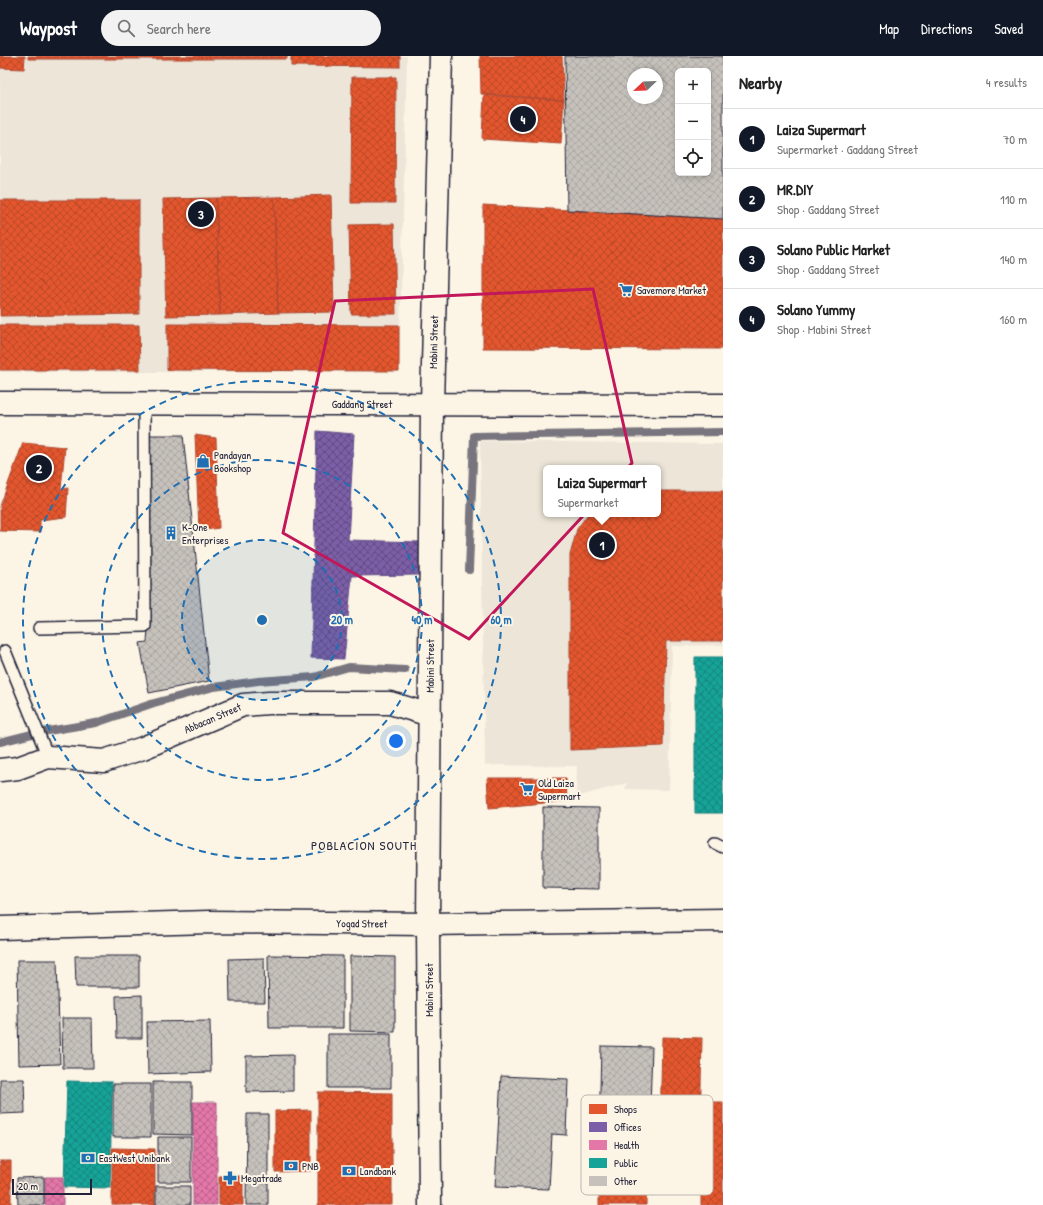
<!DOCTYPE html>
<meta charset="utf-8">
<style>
body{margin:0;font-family:"Patrick Hand",sans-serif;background:#f2f2f2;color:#222}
.controls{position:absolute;right:12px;top:12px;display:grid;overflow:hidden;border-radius:6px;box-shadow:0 2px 6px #0003}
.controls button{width:36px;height:36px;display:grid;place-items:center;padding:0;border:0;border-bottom:1px solid #e0e0e0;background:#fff;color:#222;font:20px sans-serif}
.compass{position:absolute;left:627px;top:12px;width:36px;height:36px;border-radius:50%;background:#fff;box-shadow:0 2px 6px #0003;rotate:247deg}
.scale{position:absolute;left:12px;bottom:10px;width:80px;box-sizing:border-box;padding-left:4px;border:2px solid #22223b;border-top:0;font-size:11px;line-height:14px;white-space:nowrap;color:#22223b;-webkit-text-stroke:3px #fcf5e5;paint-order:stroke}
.you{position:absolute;left:396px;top:685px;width:14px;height:14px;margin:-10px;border:3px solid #fff;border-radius:50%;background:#1a73e8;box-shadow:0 0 0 6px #1a73e833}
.badge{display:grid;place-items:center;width:26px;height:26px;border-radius:50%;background:#111827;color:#fff;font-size:13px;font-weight:700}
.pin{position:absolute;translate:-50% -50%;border:2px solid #fff;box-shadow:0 1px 4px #0006}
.popup{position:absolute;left:543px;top:409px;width:118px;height:52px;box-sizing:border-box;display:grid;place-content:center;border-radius:6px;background:#fff;filter:drop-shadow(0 1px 3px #0005);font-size:13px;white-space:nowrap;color:#767676}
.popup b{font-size:15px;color:#222}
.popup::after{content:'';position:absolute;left:50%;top:100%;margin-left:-8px;border:8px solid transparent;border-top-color:#fff}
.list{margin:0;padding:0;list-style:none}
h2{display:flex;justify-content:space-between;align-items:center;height:52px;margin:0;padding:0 16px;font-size:17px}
h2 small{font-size:13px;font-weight:400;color:#767676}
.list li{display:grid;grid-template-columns:26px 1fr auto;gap:12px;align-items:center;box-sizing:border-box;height:60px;padding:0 16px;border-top:1px solid #e0e0e0}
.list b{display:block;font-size:15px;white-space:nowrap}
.list p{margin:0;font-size:13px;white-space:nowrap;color:#767676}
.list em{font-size:13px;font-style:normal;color:#767676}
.icon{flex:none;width:22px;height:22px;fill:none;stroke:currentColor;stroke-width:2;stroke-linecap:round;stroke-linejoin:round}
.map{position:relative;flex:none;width:723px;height:1149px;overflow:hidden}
header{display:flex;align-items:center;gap:24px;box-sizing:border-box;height:56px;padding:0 20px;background:#111827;color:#fff}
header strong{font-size:19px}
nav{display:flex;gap:22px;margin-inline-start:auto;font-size:14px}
.search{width:280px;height:36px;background:#f2f2f2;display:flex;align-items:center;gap:10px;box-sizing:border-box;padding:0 14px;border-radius:22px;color:#767676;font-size:15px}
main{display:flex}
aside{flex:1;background:#fff}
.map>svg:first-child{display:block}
.built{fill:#ece5d8;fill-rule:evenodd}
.shops{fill:url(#shops-cross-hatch);stroke:#aa4732}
.offices{fill:url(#offices-cross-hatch);stroke:#604c87}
.health{fill:url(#health-cross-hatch);stroke:#a95e87}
.public{fill:url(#public-cross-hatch);stroke:#1a7c7c}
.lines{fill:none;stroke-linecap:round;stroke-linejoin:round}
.stream{stroke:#78757e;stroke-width:8}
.building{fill:url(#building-cross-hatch);stroke:#22223b;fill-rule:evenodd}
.lane-casing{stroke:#22223b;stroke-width:14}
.street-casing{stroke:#22223b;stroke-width:25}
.lane{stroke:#fcf5e5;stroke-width:11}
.street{stroke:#fcf5e5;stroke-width:22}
.marked{fill:none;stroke:#c2185b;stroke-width:3;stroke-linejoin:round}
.ring{fill:none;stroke:#1f6fb2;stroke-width:2;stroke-dasharray:7 5}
.labels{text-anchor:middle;stroke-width:4;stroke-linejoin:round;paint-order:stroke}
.poi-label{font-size:11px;fill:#22223b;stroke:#fcf5e5;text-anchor:start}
.street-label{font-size:11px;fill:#22223b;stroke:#fcf5e5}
.quarter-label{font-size:13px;letter-spacing:1px;fill:#22223b;stroke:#fcf5e5}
.key{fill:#fcf5e5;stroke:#bbb6b2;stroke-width:1}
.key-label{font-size:11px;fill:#22223b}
.centre{fill:#1f6fb2;stroke:#fcf5e5;stroke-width:2}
.ring-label{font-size:12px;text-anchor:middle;font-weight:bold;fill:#1f6fb2;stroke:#fcf5e5;stroke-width:4;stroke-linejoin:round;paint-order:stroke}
</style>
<header>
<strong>Waypost</strong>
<div class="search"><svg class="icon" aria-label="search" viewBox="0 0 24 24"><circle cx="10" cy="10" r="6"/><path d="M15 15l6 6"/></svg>Search here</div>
<nav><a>Map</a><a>Directions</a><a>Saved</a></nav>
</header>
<main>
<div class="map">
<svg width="723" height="1149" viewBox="0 0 723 1149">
<defs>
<pattern id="shops-cross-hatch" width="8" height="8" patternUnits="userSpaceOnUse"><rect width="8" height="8" fill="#e4572e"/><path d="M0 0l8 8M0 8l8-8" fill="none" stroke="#b84828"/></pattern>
<pattern id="offices-cross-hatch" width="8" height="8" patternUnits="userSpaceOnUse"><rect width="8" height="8" fill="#7b5ea7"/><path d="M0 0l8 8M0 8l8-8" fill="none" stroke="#5f4982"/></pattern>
<pattern id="health-cross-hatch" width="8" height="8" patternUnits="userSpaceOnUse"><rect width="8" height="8" fill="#e377a8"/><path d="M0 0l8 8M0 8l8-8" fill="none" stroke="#b8618a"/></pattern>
<pattern id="public-cross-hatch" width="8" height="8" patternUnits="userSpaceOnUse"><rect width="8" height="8" fill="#17a398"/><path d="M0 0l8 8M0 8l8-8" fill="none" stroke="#14847d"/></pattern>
<pattern id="building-cross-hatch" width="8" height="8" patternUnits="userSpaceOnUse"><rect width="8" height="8" fill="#c6c1bb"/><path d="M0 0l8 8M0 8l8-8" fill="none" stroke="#aaa6a2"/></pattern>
</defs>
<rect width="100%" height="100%" fill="#fcf5e5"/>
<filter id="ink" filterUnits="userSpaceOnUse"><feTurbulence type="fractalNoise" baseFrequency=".025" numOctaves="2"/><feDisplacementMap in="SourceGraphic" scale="8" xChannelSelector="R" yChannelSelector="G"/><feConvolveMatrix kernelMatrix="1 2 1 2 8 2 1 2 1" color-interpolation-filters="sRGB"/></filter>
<g filter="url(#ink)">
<path class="built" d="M0,0h407l-8,316h-399z
M480,385l243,3v201l-51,1 -3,144 -44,-1 2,-6 -51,14 1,-31 -92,-1zM546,412h112v46h-112z"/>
<path class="shops" d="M0,0h25l-1,13 -24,-1z
M28,0h259v3h-259z
M291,0h109v11l-109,-1z
M480,0h82l2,44 -83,-6z
M352,21h44l-1,126h-44z
M484,39l80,5 -3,44 -79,-5z
M331,139l3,117 -56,1 -4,-116z
M274,141l4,116 -58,2 -4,-117z
M216,142l4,117 -54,1 -3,-117z
M0,144h139v114l-139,2z
M483,149l240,14v130l-240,-1z
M394,168l2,90h-45l-2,-89z
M167,268l232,1v46l-232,-1z
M0,269h139l1,45h-140z
M195,379l21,3 3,90 -20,3z
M23,387l42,4 -4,42 7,-1 -2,29 -26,3v12l-40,-1v-25z
M658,435h65v150h-57l-3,105 -93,4v-195l7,-26 11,-15h70z
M487,722h79l1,23 -78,7z
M662,981l40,1 -3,146 -40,-1z
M318,1036l74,1v112h-74z
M701,1046h22v103h-22z
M311,1054v61l-36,1v-61z
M599,1087l48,1 -1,61h-47z
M112,1092l43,1v56h-43z
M0,1105h11v44h-11z
M219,1120h24v29h-24z"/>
<path class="offices" d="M317,375l37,3 -6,106 72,2 -1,33 -67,1 -8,83 -33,-1z"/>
<path class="health" d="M193,1046h24v103h-24z
M45,1121h18v28h-18z"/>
<path class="public" d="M695,601h28v156h-28z
M67,1025l45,1 -2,106 -46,-1z"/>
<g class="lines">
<path class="stream" d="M469,514l5,-134 249,-4
M0,686l36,-9 60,-10 58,-20 60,-16 44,-6 56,-4 35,-10 56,3"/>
</g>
<path class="building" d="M565,0h158v163l-156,-9zM678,15h30v102h-30zM633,18h24v24h-24z
M150,379h33l26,246 -60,12 -9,-50 7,-1 1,-12z
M543,751l56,1v81l-56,-1z
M268,899l75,1v72h-74z
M75,900h64v31h-63z
M350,900l45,1v75l-45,-1z
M264,902l1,44h-35l-1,-43z
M17,904h40l3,104 -41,1z
M142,939v43h-25l-1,-42z
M62,962h30l1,50h-30z
M210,965l1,51 -63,2 -1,-52z
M328,978h63v54h-63z
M601,990l51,1 -3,92 -50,-2z
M293,999v36l-47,1v-36z
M501,1020l67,3 -2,56 -14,-1 -3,55 -54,-2z
M0,1023h24l1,34 -25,1z
M153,1026h39v53l-39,-1z
M113,1028h38v53h-38z
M247,1058h21v91h-22z
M158,1081h33v45h-33z
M44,1121v28h-26l-1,-27z
M156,1130h34v19h-34z"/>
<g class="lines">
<g class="lane-casing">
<path id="lane" d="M39,572l106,-2 -1,-223
M5,595l43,106
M715,787l8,4"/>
</g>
<g class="street-casing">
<g id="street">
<path id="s1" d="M0,347l723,2"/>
<path id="s2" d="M0,714l18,-2 30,-11 56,4 39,-13 100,-43 26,-2h121l40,12"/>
<path id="s3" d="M0,872l209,-6 219,2 295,-4"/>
<path id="s4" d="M430,1149l-2,-281 4,-521 9,-347"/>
</g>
</g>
<use href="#lane" class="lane"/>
<use href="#street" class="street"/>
</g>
</g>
<path class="marked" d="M593,233l39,174 -163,176 -186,-106 52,-232z"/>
<circle cx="262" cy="564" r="80" fill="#1f6fb2" fill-opacity=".12"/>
<g class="ring">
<circle cx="262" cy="564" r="80"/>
<circle cx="262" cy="564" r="160"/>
<circle cx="262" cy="564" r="239"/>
</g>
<defs>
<g id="supermarket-bare" transform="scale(1.08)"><path d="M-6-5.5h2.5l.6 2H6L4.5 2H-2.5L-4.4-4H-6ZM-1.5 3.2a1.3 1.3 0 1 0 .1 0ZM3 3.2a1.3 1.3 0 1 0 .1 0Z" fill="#1f6fb2" stroke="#fcf5e5" stroke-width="2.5" paint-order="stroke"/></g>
<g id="shop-bare" transform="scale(1.08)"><path d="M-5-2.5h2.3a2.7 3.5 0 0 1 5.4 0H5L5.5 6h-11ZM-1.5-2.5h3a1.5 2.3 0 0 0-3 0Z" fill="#1f6fb2" stroke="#fcf5e5" stroke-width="2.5" paint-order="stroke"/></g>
<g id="building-bare" transform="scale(1.08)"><path d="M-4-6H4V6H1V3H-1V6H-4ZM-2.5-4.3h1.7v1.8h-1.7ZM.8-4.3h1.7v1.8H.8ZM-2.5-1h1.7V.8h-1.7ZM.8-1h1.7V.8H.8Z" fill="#1f6fb2" stroke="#fcf5e5" stroke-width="2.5" paint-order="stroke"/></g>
<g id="bank-bare" transform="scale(1.08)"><path d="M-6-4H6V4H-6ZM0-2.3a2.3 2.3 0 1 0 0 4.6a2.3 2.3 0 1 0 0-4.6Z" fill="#1f6fb2" stroke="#fcf5e5" stroke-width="2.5" paint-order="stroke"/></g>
<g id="pharmacy-bare" transform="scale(1.08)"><path d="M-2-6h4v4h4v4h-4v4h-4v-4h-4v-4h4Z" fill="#1f6fb2" stroke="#fcf5e5" stroke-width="2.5" paint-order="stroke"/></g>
</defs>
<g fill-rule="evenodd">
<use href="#supermarket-bare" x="626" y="234"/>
<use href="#shop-bare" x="203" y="405"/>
<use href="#building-bare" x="171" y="477"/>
<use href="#supermarket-bare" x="527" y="733"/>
<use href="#bank-bare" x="88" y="1102"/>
<use href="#bank-bare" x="291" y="1110"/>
<use href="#bank-bare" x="349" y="1115"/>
<use href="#pharmacy-bare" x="230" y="1122"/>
</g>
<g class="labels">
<g class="poi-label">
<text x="637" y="238">Savemore Market</text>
<text x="214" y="403">Pandayan<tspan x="214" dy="13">Bookshop</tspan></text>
<text x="182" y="475">K-One<tspan x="182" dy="13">Enterprises</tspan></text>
<text x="538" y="731">Old Laiza<tspan x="538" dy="13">Supermart</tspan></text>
<text x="99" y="1106">EastWest Unibank</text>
<text x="302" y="1114">PNB</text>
<text x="360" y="1119">Landbank</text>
<text x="241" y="1126">Megatrade</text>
</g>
<g class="street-label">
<text dy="4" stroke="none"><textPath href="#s4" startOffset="863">Mabini Street</textPath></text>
<text dy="4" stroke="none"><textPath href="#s1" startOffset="362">Gaddang Street</textPath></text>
<text dy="4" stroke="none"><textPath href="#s4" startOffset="539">Mabini Street</textPath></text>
<text dy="4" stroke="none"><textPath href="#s2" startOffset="223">Abbacan Street</textPath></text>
<text dy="4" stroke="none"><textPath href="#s3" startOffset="362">Yogad Street</textPath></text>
<text transform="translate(429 934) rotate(-90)" y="4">Mabini Street</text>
</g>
<g class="quarter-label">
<text x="364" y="794">POBLACION SOUTH</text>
</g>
</g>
<rect x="581" y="1039" width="132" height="100" rx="6" class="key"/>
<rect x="589" y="1048" width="18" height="10" fill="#e4572e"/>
<rect x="589" y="1066" width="18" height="10" fill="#7b5ea7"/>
<rect x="589" y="1084" width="18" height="10" fill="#e377a8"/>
<rect x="589" y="1102" width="18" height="10" fill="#17a398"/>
<rect x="589" y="1120" width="18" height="10" fill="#c6c1bb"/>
<g class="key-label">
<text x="614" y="1057">Shops</text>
<text x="614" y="1075">Offices</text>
<text x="614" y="1093">Health</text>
<text x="614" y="1111">Public</text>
<text x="614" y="1129">Other</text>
</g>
<circle cx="262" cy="564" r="6" class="centre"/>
<g class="ring-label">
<text x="342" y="568">20 m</text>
<text x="422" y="568">40 m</text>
<text x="501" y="568">60 m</text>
</g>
</svg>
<div class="controls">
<button>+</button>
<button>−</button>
<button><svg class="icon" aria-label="locate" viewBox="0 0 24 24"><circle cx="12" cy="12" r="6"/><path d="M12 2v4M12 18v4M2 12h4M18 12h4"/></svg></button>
</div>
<svg class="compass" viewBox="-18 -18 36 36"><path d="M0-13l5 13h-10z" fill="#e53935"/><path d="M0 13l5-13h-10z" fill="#767676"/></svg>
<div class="scale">20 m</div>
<div class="you"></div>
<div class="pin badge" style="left:602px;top:489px">1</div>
<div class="popup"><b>Laiza Supermart</b>Supermarket</div>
<div class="pin badge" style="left:39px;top:412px">2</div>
<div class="pin badge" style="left:201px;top:158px">3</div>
<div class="pin badge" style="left:523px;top:63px">4</div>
</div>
<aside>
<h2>Nearby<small>4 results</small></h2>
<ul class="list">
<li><span class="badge">1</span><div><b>Laiza Supermart</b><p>Supermarket · Gaddang Street</p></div><em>70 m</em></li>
<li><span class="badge">2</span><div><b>MR.DIY</b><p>Shop · Gaddang Street</p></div><em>110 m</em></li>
<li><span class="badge">3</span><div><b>Solano Public Market</b><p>Shop · Gaddang Street</p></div><em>140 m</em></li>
<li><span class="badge">4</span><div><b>Solano Yummy</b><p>Shop · Mabini Street</p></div><em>160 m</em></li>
</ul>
</aside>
</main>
